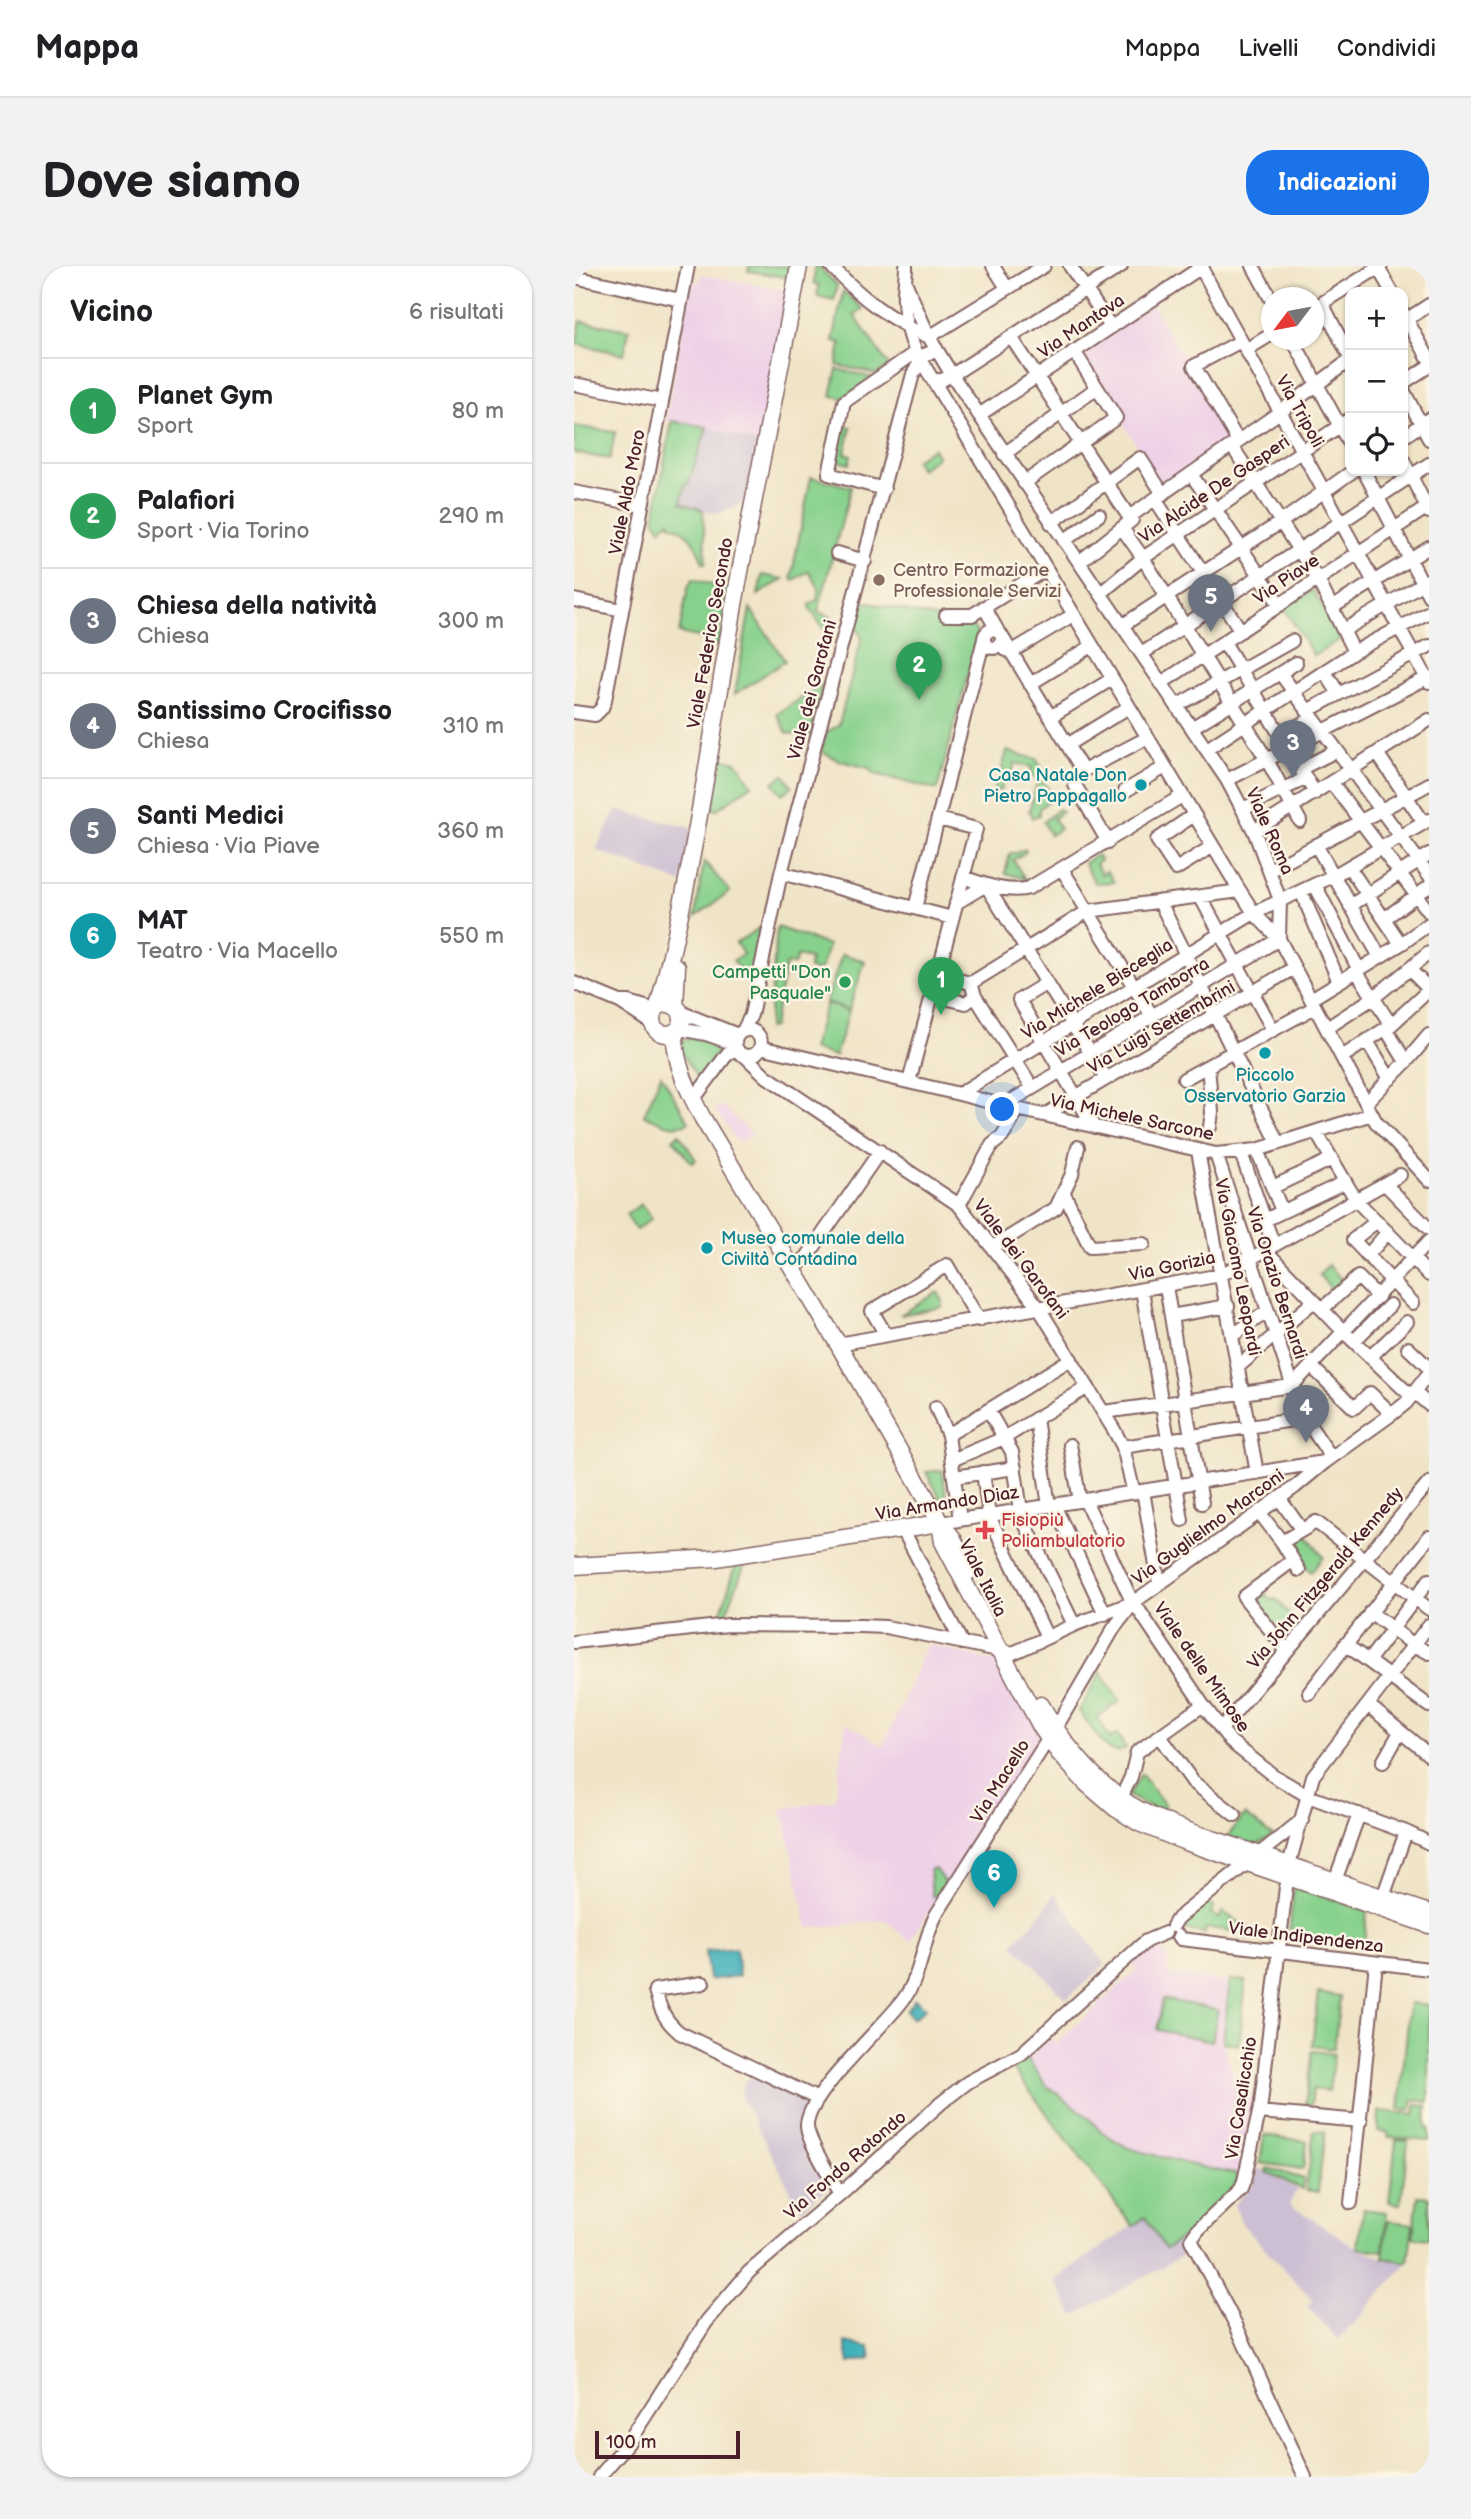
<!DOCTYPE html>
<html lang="it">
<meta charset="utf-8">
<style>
body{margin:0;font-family:"Balsamiq Sans",sans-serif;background:#f2f2f2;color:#202124}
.controls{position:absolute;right:21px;top:21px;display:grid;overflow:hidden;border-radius:14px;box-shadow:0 2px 5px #0004}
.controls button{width:63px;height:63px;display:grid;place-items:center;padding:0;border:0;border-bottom:2px solid #e0e0e0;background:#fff;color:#202124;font:35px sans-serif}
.compass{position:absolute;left:687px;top:21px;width:63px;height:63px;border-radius:50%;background:#fff;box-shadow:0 2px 5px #0004;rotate:238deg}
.scale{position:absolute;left:21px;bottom:18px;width:145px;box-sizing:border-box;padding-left:7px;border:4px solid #4a1f2b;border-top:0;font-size:19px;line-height:24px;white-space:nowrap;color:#4a1f2b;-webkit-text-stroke:5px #fcf5e5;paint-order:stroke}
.you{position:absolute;left:429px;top:844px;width:24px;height:24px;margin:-18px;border:5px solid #fff;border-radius:50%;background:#1a73e8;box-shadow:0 0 0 10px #1a73e833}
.badge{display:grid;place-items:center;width:46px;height:46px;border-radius:50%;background:#1a73e8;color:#fff;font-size:23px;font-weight:700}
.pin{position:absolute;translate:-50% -58px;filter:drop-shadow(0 2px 4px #0008)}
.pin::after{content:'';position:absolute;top:37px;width:24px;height:21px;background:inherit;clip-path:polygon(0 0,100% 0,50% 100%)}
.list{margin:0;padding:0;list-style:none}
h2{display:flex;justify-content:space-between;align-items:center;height:91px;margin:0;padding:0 28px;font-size:30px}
h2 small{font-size:23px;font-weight:400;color:#757577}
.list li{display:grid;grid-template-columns:46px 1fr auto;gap:21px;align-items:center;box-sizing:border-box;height:105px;padding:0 28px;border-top:2px solid #e0e0e0}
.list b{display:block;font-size:26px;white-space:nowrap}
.list p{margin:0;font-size:23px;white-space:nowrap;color:#757577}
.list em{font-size:23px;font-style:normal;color:#757577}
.icon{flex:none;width:38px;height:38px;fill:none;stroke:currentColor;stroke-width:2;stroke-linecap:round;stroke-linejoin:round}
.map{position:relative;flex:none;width:855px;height:2211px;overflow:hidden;border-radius:28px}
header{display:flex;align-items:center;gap:42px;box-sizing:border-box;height:98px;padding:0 35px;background:#fff;border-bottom:2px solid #e0e0e0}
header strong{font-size:33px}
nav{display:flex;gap:38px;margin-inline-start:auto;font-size:24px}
.intro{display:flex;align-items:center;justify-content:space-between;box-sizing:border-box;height:168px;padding:0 42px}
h1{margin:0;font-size:49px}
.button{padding:18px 32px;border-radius:28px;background:#1a73e8;color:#fff;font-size:24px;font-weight:700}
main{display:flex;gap:42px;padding:0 42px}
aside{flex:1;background:#fff;border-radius:28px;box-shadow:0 2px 5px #0004}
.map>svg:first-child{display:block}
.built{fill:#eed0e7}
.industrial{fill:#ccbed3}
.green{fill:#88d18d;stroke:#69785c;stroke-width:2}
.water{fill:#40b0ba;stroke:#456872;stroke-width:2}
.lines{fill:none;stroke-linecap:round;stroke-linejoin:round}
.minor-casing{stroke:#846462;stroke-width:16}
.major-casing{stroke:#846462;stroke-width:19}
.minor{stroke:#fff;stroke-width:12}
.major{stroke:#fff;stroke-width:16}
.education-dot{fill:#8d6e63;stroke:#fcf5e5;stroke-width:2.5}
.culture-dot{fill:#0f9aa8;stroke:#fcf5e5;stroke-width:2.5}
.leisure-dot{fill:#2e9e5b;stroke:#fcf5e5;stroke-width:2.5}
.health-dot{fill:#e0444e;stroke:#fcf5e5;stroke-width:2.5}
.labels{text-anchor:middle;stroke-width:5;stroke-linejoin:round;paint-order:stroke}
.street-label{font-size:18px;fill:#4a1f2b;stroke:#fcf5e5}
.education-label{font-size:18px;fill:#785e54;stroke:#fcf5e5;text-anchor:start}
.culture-label{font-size:18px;fill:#0d838f;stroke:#fcf5e5;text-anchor:end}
.leisure-label{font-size:18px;fill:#27864d;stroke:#fcf5e5;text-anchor:end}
.health-label{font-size:18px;fill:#be3a42;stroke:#fcf5e5;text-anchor:start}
</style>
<header>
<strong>Mappa</strong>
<nav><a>Mappa</a><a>Livelli</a><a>Condividi</a></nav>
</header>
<div class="intro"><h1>Dove siamo</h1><a class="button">Indicazioni</a></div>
<main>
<aside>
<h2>Vicino<small>6 risultati</small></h2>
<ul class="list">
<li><span class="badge" style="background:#2e9e5b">1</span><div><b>Planet Gym</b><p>Sport</p></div><em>80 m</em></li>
<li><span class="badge" style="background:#2e9e5b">2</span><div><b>Palafiori</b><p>Sport · Via Torino</p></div><em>290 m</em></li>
<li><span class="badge" style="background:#6b7280">3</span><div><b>Chiesa della natività</b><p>Chiesa</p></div><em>300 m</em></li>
<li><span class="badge" style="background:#6b7280">4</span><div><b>Santissimo Crocifisso</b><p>Chiesa</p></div><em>310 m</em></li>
<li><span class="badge" style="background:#6b7280">5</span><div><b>Santi Medici</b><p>Chiesa · Via Piave</p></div><em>360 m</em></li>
<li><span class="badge" style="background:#0f9aa8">6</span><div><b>MAT</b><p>Teatro · Via Macello</p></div><em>550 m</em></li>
</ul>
</aside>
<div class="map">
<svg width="855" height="2211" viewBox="0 0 855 2211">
<rect width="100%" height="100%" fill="#fcf5e5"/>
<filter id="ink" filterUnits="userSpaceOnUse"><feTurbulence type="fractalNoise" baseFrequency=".0143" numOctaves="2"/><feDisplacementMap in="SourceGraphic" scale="14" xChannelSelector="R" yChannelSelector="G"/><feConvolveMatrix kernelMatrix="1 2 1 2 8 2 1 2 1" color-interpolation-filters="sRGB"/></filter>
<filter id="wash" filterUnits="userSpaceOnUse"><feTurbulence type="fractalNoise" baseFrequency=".00686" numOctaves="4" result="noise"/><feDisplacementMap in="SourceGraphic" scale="28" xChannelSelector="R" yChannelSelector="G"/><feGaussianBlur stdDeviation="1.57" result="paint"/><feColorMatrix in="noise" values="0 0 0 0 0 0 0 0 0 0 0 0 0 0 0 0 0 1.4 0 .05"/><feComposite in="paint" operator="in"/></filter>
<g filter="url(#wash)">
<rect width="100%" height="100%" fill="#f0e4c7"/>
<path class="built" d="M127,9l89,16 -29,154 -54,-18 -41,-6 25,-139 8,2z
M578,38l78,133 -68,49 -80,-130z
M147,839l32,30 -16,7 -22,-33z
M354,1378l73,20 40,72 -38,66 -45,70 -3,-2 -45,72 -24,-22 -78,8 -26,-119 53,-9 11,-77 37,23z
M580,1684l8,1 6,5 -1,18 62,8 -6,60 10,31v5l18,4 -2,13 5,7 -15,73 -55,-12 -56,-15 -29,-18 -11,-13 -42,-32 -19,-27 23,-19 6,5 81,-74 -5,-6 15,-12z"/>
<path class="industrial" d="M133,161l55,18 -16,57 -28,12 -37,-10 4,-19h3z
M42,544l76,18 -11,55 -85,-33z
M481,1626l50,73 -39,34 -53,-55 29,-31z
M178,1810h8l47,26 2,6 -8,13 1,13 27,54 -28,22 -60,-113 3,-14z
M683,1901l40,22 -8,16 69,43 25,10 25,4 -55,63 -15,14 -31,-33 6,-6 -70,-75 -9,-20 19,-20z
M571,1951l42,18 4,5 -7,4 5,8 -115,64 -19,-36z"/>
<path class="green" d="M175,0h43l-2,12 -42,-7z
M241,0h3l19,19 -3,15 -17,-4 2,-11 -5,-2z
M269,25l20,18 -9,6 35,51 -13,8 -39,-9 4,-22 -8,-2z
M7,55l48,9 -5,24 -48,-10z
M263,103l36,9 -30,20 -12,-2z
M98,155l35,6 -19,58h-3l-4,18 22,7 3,53h-3c-6,-18 -14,-32 -33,-38v-4l-9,8 -7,-10z
M269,159l8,2 -6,26 6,2 -2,9 -14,-4z
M0,160l41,6 -5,27 -36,-6z
M359,182l5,9 -17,12 -6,-9z
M237,211l40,10 -33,125 14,5 -5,17 -18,-27 1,-3 7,-4 2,-12 -10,-17 -16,9 -2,-2z
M188,309l21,4 -25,16z
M119,313l36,11 -11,56 -10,-3v-4l-29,-6 9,-46z
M738,324l30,48 -28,18 -30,-48z
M287,335l84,19 26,2 7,13 -41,155 -66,-17 1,-4 -34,-9 -17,-9 5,-18 13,-9 23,-87 -7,-11z
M176,342l35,53 -50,33z
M249,418l-14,54 -22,-5 -10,-19z
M433,485l29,8 9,14h-6l1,3 -3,2 -7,-2 2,-9 -17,-4 -5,16 -6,-2 -3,13 -4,2 -3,-4 2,-6 3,-3z
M148,492l15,4 15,23 -36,25 -4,-1z
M210,509l8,12 -10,7 -9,-12z
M467,512l8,12 8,3v5l-2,3h-7l-9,8v6l-7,3 -3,-7 9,-31z
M484,543l4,3 -9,6 7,11 -10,6 -7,-13z
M451,583l1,3 -13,8 12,19 -20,-6 5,-20h6z
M523,589l3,5 -4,4 5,10 6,-3 7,11 -19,1 -11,-20z
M130,595l26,31 -35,25z
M187,661l-12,56 -16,-22 10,-7 -7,-11z
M203,661l51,18 -6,22 -5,4 -8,-2 1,-10 -13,-3 -3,9 -8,-1 -13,63 -5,1z
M268,688l23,7 -16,49 -23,-8z
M252,738l23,7 -14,45 -23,-7z
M116,771l31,10 -23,32 -17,-27v-9z
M87,809l28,47c-14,9 -30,-1 -45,-7z
M105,868l17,26 -4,3 -19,-24z
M67,938l11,14 -16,12 -10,-15z
M754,999l16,17 -10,10 -15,-17z
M364,1026l5,9v6l-43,8z
M368,1204l5,29h-6l-15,-27z
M732,1268l17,23 -12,15 -25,-27z
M171,1298l-22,57h-5l18,-56z
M691,1327l6,7 5,-1 22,26 -12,14 -27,-33v-8z
M527,1406l19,29 -23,16 13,21 7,-4 9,14 -7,4 -12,-3 -28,-38z
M567,1508l24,31 -2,8 -35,-17z
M671,1549l28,21 -18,9 -28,-8z
M361,1603l10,14 -8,13h-5l-2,-26z
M720,1620l73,25 -3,35 -75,-10z
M634,1636l6,5 -3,6 8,5 4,-6 44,28 -23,-2v-6l-38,-4 -1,6 -21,-5v-6z
M656,1714l16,1 -7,64 -16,-3z
M744,1727l22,3 -6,53 -22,-3z
M589,1733l55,11 -6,31 -55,-11z
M836,1737l19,2v97l-17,-2 -1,10 -12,-1z
M738,1785l22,3 -5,37 -16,-2 -2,16h-6z
M453,1792l19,27 42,32 11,13 29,18 56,15 55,12 -10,26 -38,39 -5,-5 -21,14 -20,-32 -12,9 -123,-161z
M842,1839l11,1 -1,20 3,1v14l-41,-4v-5l-10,-1 1,-20 36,3z
M740,1865l11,1 -7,60 -12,-2z
M690,1869l43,6 -4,28 -43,-6z
M822,1874l12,1 -7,63 -12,-2z
M694,1902l36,11 -2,10 -35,-17z
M844,1930l11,1v42l-16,-2z
M789,1943l24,3 -4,39 -25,-3z
M814,1955l25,3 -5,38 -25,-4z"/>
<path class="water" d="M162,1682l3,28 -30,4 -4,-29z
M341,1733l11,9 -13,11 -7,-9z
M271,2076l24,5 2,11 -22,5z"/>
</g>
<g filter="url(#ink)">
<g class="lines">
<g class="minor-casing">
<path id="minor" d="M257,0c31,32 57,53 98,71l115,-71
M332,0c0,12 -3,24 -2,35 1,18 5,35 12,51l324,539 14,22 25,26 97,183 53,58
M419,0l14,22
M496,0l41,61
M626,0l229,416
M679,0l19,35
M804,2l14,24
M0,11l107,23
M332,18l23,53 23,38 275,405 27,51 26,69 -1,39
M748,37l28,55
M740,42l67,-42
M829,47l26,46
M829,56l26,-17
M437,71l118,180
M719,74l57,105
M672,84l26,-16
M357,112l9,3 12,-6 169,-109
M829,117l26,-17
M0,118l88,17
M829,124l26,49
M405,149l224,-149
M829,171l26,-18
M664,175l-44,-75 47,-25
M658,180l86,134 36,72
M430,188l93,-66
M829,194l26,52
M790,205l65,125
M617,208l89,131
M450,217l92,-65 -42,-67
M310,223l-55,-15 15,-72 72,-50
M0,226l68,13
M581,233l86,132
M477,257l89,-65 23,36
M548,262l21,30 124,202 33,61
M490,275l35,-26
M263,287l28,8
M505,296l53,-42 -3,-3 151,-105 70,-52
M527,327l42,-35 207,-139
M0,334l48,10
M410,341l15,26
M759,341l96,-60
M372,349h26l74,-46
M549,359l158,-103 72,-51
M770,364l84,-50
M410 373a9 9 0 1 1 18 0a9 9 0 1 1-18 0Z
M427,369l82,136 64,-33
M650,376l91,151
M430,383l7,3 62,-37
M569,387l286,-189
M751,406l14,22
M706,407l149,202
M589,416l266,-176
M456,418l62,-38
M604,439l114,-64
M733,445l122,-65
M0,446l21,3 7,-7 3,-8 83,-434
M476,451l62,-38
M619,461l103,-64
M705,468l34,-15
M493,479l62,-38
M633,483l147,-97 75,-40
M803,487l47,70
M726,503l36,-18
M653,514l202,-103
M757,516l98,130
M501,519l33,57
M551,525l40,-24
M669,543l63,-31
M620,549l-37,25 19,29 37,-23
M680,565l175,-111
M742,579l64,112
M775,601l52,77
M488,603l90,147
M695,605l160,-87
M207,607l171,45
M389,611c20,7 46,17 66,11l153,-92
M412,619l120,193
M741,619l44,85
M727,625l38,91
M627,632l72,132
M586,636l118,241
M382,637l30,-18
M776,640l79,-52
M341,642l69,-269
M810,653l45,-33
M836,704l19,19
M783,706l34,53
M363,709l34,8
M0,717l46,19 32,21
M473,717l-28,17 75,127
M358,729l34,8 9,-7
M737,733l90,-55 28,-20
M47,736h8l26,8
M106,746l58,23
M753,762l46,-30 56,-45
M105,763l27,5 29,10
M812,763l20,33
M161 777a13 13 0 1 1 26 0a13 13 0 1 1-26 0Z
M169,765l8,-16 30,-142 132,-499 11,-19 13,-5
M793,775l23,38
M186,781l199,47 58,15 199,45 41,-4 115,-36
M170,789l22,21 193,129 80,103 75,122 9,17 11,46
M768,791l49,-32 38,-35
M634,800l4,46 -2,15
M610,813l131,-72
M335,816l67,-253 -37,-10
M458,821l-57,-91 -4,-13 117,-72 152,-20
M385,828l295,-181 79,-37 96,-56
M119,834l35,-47 9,-4
M792,837l40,-41 23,-27
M429,840l276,-167
M471,849l249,-147
M742,866l40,68 73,75
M683,884l25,61
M624,885l59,322
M667,887l33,93
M642,888l86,260 29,43
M812,919l43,44
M699,921l59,-28
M490,927l26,54 54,-3
M385,939l33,-60 10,-8 7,-11 8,-17
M691,954l80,-38
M803,955l-24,19 60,63
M419,981l63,-39 16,-34 6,-27
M692,985l78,81 67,64
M793,990l21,-24
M219,1003l14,-12 73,-106
M592,1020l36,217
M568,1024l40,230
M748,1043l36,-32 20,20
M597,1050l57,-10
M312,1069l-14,-24 75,-46 32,55
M659,1069l35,-24
M780,1075l36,-36
M264,1078l383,-69 179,-100
M834,1082l21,20
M796,1091l37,-35
M665,1100l75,-65
M737,1100l43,42 16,-15 22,21
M840,1126l15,13
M362,1141l12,28 12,85
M414,1144l24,42 9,58
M530,1146l188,-26 137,-145
M462,1152l13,88
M374,1169l123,-76
M496,1179l10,56
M549,1181l182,-29
M378,1194l52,-22 84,-51
M409,1206l6,44 58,121
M380,1211l61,-9
M569,1225l16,92
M705,1232l22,31
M511,1234l45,97 73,108 28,37 43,34 34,20 98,36 23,11
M480,1239l51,109
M445,1245l55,114
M685,1246l23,30 17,28
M366,1257l384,-61
M329,1264l59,113
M708,1276l34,-20 113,87
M796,1346l44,33 15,8
M0,1376l154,-17 133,1 25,1 127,26 61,-28 60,-23 161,-115 30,-25 67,-48 14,-11 23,-30
M771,1378l84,62
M713,1385l-43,-54 48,-36
M795,1394l60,-80
M735,1427l120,-156
M794,1439l61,50
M647,1463l208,-246
M586,1470l33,46 42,33
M809,1496l17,-30
M547,1532l10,-21 6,-25 66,-47
M713,1606l26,-96 116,-151
M761,1615l24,-67
M712,1621l-25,216 -17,78 -3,8 -43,41 -7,10 44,83 70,154
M809,1631l23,-65
M599,1660l5,-8 124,-98
M605,1670l2,3 248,30
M129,1717l-48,7c5,19 10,31 25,43l138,66
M685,1846l102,9
M266,1928c-8,-15 -32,-52 -33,-67 -2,-31 77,-100 96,-127 19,-25 19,-58 33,-85l125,-196 53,-91 20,-26
M777,1937l25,-240
M25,2211l29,-34 79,-122 42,-49 91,-78 101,-91 27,-21 53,-28 125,-113 19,-8"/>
</g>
<g class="major-casing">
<path id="major" d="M78 753a15 15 0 1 1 30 0a15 15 0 1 1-30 0Z
M84,741c35,-131 53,-268 76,-402 20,-113 45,-226 65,-339
M101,741l2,-40
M101,766c-1,31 13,58 27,85l136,227 97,169 5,10 3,19 98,185 18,26 27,30 29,25 24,15 44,18 246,84
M366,1257l12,14 18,34
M0,1300l142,-8 224,-35
M467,1439c21,37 52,76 88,99 34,21 76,32 114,45 62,22 124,43 186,64"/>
</g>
<use href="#minor" class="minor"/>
<use href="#major" class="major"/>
</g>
</g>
<circle class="education-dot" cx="305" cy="314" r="7"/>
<g class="culture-dot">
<circle cx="567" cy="519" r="7"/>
<circle cx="691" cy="787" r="7"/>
<circle cx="133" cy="982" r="7"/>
</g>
<circle class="leisure-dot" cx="271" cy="716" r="7"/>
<path class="health-dot" d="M407.5 1253.5h7v7h7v7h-7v7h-7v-7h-7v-7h7z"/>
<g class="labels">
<g class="street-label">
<text transform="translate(507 60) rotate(-34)" y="6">Via Mantova</text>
<text transform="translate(726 145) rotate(61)" y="6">Via Tripoli</text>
<text transform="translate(640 223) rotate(-34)" y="6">Via Alcide De Gasperi</text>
<text transform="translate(53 226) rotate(-79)" y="6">Viale Aldo Moro</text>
<text transform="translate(712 313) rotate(-34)" y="6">Via Piave</text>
<text transform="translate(136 367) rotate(-80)" y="6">Viale Federico Secondo</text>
<text transform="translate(238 424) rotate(-75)" y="6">Viale dei Garofani</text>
<text transform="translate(696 565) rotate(66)" y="6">Viale Roma</text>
<text transform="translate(523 723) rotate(-32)" y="6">Via Michele Bisceglia</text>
<text transform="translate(558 741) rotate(-31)" y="6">Via Teologo Tamborra</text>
<text transform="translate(587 761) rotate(-30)" y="6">Via Luigi Settembrini</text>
<text transform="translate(558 851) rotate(12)" y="6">Via Michele Sarcone</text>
<text transform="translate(447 993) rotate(53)" y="6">Viale dei Garofani</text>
<text transform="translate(598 1000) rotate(-12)" y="6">Via Gorizia</text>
<text transform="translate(664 1001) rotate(79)" y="6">Via Giacomo Leopardi</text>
<text transform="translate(703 1017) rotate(72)" y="6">Via Orazio Bernardi</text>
<text transform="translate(373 1237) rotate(-9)" y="6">Via Armando Diaz</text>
<text transform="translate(634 1261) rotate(-36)" y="6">Via Guglielmo Marconi</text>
<text transform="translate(409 1312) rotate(63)" y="6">Viale Italia</text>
<text transform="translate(751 1312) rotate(-50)" y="6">Via John Fitzgerald Kennedy</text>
<text transform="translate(628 1401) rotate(55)" y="6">Viale delle Mimose</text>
<text transform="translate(426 1515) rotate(-58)" y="6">Via Macello</text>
<text transform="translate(732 1671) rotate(7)" y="6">Viale Indipendenza</text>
<text transform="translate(667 1832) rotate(-81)" y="6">Via Casalicchio</text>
<text transform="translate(271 1899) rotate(-41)" y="6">Via Fondo Rotondo</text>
</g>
<g class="education-label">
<text x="319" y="310">Centro Formazione<tspan x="319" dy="21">Professionale Servizi</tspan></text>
</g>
<g class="culture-label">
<text x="553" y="515">Casa Natale Don<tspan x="553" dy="21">Pietro Pappagallo</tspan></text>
<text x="691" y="815" text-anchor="middle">Piccolo<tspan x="691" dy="21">Osservatorio Garzia</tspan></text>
<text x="147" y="978" text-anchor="start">Museo comunale della<tspan x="147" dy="21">Civiltà Contadina</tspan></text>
</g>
<g class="leisure-label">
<text x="257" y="712">Campetti "Don<tspan x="257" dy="21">Pasquale"</tspan></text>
</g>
<g class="health-label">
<text x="427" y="1260">Fisiopiù<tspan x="427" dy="21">Poliambulatorio</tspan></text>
</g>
</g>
</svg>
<div class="controls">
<button>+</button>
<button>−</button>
<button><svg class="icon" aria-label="locate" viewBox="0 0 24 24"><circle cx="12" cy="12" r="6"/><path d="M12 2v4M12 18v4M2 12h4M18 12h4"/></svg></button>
</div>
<svg class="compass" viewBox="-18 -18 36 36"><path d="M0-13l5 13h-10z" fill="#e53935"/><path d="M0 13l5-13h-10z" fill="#757577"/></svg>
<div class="scale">100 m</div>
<div class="you"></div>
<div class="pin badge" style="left:367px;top:749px;background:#2e9e5b">1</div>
<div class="pin badge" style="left:345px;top:434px;background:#2e9e5b">2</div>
<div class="pin badge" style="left:719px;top:512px;background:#6b7280">3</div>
<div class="pin badge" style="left:732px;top:1177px;background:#6b7280">4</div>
<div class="pin badge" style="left:637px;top:366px;background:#6b7280">5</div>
<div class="pin badge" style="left:420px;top:1642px;background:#0f9aa8">6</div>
</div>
</main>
